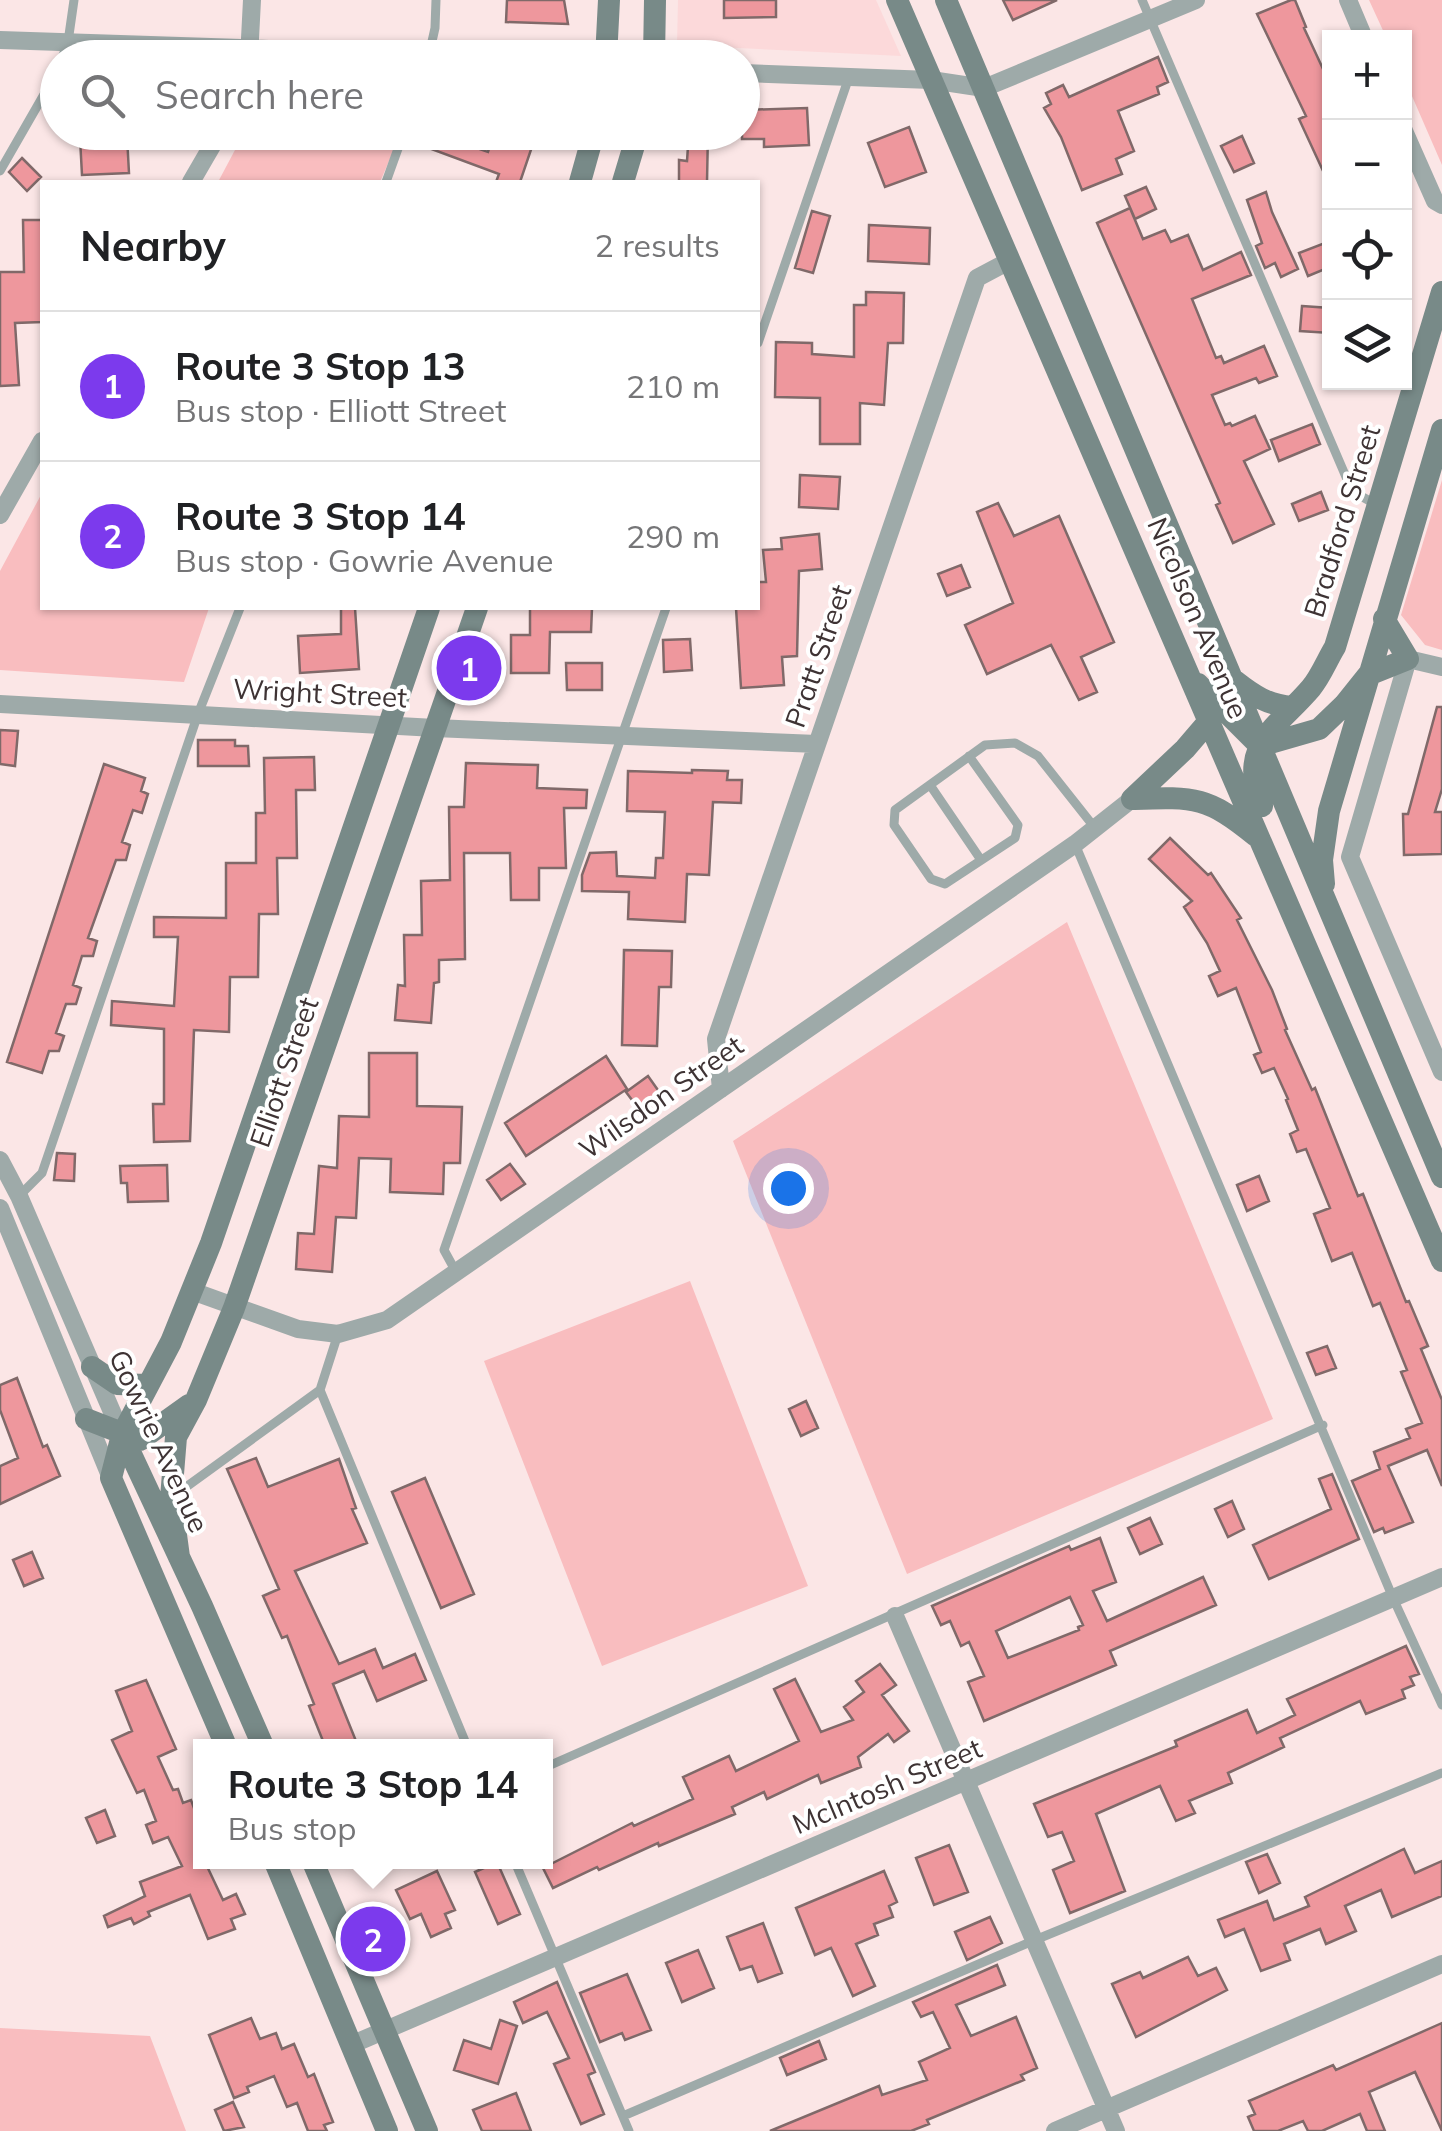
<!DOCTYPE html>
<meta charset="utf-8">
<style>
body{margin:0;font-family:Mulish,sans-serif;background:#f6f6f6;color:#202124}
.controls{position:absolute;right:30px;top:30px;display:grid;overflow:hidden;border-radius:0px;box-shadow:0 2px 8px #0004}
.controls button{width:90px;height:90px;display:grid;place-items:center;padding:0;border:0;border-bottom:2px solid #e0e0e0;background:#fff;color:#202124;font:50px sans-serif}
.you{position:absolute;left:788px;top:1188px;width:35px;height:35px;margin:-25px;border:8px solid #fff;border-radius:50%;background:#1a73e8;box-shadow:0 0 0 15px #1a73e833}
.badge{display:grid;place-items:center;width:65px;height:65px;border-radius:50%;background:#7c3aed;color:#fff;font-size:32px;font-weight:700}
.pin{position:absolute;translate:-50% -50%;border:5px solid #fff;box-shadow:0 2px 10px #0006}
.popup{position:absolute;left:193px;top:1739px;width:360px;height:130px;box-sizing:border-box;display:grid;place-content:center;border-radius:0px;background:#fff;filter:drop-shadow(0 2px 8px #0005);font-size:32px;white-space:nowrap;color:#757577}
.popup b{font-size:38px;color:#202124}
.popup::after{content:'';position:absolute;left:50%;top:100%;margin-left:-20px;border:20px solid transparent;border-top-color:#fff}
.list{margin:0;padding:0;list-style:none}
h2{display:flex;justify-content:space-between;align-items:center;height:130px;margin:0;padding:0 40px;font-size:42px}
h2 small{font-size:32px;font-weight:400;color:#757577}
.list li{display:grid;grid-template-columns:65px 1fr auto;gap:30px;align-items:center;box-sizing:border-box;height:150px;padding:0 40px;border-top:2px solid #e0e0e0}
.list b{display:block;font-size:38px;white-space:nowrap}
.list p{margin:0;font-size:32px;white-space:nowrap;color:#757577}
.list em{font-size:32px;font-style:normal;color:#757577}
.icon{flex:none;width:55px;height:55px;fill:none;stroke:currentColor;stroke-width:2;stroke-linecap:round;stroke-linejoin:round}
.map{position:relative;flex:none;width:1442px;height:2131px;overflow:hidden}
.search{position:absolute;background:#fff;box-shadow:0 2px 8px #0004;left:40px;top:40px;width:720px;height:110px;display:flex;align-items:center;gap:25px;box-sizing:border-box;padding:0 35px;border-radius:55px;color:#757577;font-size:38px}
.panel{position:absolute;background:#fff;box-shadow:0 2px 8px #0004;left:40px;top:180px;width:720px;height:430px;border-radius:0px}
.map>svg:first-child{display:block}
.built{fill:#fcd9da}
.green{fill:#f9bdbf}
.building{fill:#ee979d;stroke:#806969;stroke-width:2.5;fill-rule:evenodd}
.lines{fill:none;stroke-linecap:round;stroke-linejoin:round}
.lane{stroke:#9eaaa9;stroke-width:9}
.street{stroke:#9eaaa9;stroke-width:18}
.secondary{stroke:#788a88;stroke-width:22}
.labels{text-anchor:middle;stroke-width:8;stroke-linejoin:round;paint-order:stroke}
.street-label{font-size:28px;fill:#3e3334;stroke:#fff}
</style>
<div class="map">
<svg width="1442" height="2131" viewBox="0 0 1442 2131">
<rect width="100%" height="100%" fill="#fbe6e6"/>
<path class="built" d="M678,0h198l25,56 -224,-11z"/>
<path class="green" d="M1369,0h73v165l-37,-85 -1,-42 -18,-1z
M244,133h157l-21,49h-162z
M1442,480v170l-17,-5 -24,-30z
M42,493v115h167l-25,74 -184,-12v-99z
M1067,922l206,497 -366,155 -174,-433z
M690,1281l118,305 -206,80 -118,-305z
M0,2028l150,8 36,95h-186z"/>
<path class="building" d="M507,0h57l4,24 -62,-2z
M724,0h52v17l-52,1z
M1003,0h54l-44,20z
M1291,0h4l11,27 -2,1 26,56v102l-31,-67 7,-3 -49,-102z
M1158,57l10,25 -11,5 2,7 -41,17 16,40 -18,8 6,15 -40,16 -21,-53 -17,-29 7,-4 -5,-11 17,-8 6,12z
M807,108l2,37 -45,2v-8h-22v-29z
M909,127l17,45 -41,15 -17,-44z
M431,132h31l-3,10 29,10 6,-20h43l-17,50h-24l3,-8 -73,-27z
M689,132h19l-1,50h-28v-22l8,1z
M127,136l2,37 -47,2 -2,-37z
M1242,136l12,27 -20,9 -13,-26z
M22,158l19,19 -14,14 -18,-19z
M1146,187l10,22 -21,10 -10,-23z
M1266,192l6,20 26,57 -17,8 -6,-14 -10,5 -9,-22 6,-3 -15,-43z
M1130,208l13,31 22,-9 6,12 17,-7 15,35 38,-18 10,23 -59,24 24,59 5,-2 3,7 40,-17 13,30 -18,7 -3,-5 -44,17 13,30 5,-2 2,3 23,-10 15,33 -26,12 30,63 -41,19 -17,-38 4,-2 -123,-280z
M812,211l18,5 -17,57 -18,-5z
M23,220h19v102l-27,1 4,62 -19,1v-114h24z
M869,225l61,3 -1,36 -61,-3z
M1330,241v26l-22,9 -9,-23z
M866,292l38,1 -1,50h-15l-4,62 -24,-2v41h-40v-46l-45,-1 1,-55 36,1v11l42,3v-52h12z
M1302,306l28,2v25l-30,-2z
M1312,424l8,20 -41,17 -8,-21z
M800,475l40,2 -2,32 -39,-2z
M1321,492l7,18 -29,11 -7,-17z
M998,503l16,33 45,-20 55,126 -33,15 16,35 -18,8 -28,-55 -64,29 -22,-49 48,-22 -36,-91z
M819,534l3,35 -23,2 -2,85 -15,1 2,28 -43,3 -5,-80h22v-26h8l-3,-32 19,-1 -1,-11z
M961,565l9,22 -23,9 -9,-22z
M341,608h14l4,61 -59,4 -2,-37 43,-2z
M530,608h62l-1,24h-41l-1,41h-38v-38h19z
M690,639l2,31 -28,2 -1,-32z
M566,663h36v27h-35z
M1437,707h5v82l-7,23h7v42l-38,1 -1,-41h5z
M0,730l18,1 -3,35 -15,-2z
M198,740h37v6h13l1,20h-51z
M314,757l1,33h-19l1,68h-20l1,56h-19l-1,63h-28l-1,55 -35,-2 -4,111 -36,1 -1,-38h11v-75l-53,-4 1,-24 62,5 4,-69h-24v-20l72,1v-55h30v-50h9l-1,-55z
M466,763l72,2 -1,23 50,2 -1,18h-22l2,60h-27v32h-28l-1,-47h-46l1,106 -26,1v22l-5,1 -3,40 -36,-3 3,-35 7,1 -1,-51h18l-1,-54 29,-1 -1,-73h15z
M104,764l41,14 -4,13 7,3 -6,19 -9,-3 -11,32 8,3 -4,15h-10l-28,78 9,3 -4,15h-11l-9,29 8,3 -5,16h-10l-10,29 8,3 -5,15h-10l-7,22 -35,-11z
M692,770l36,1 -1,9h15l-1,23 -28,-1 -4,73 -22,-1 -2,48 -57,-3 1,-27 -47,-1v-16l8,-22 26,-1 1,24 38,2 1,-20h7l2,-46 -38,-1 1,-40 64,2z
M1170,838l38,37 3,-2 30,45 -4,2 35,70 15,39 -2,1 27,60 3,-2 43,108 5,-2 43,108 3,-1 19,45 -7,3 21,51v86l-15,-36 -39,16 25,56 -28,11 -2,-5 -9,4 -22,-51 28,-12 -6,-17 36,-14 -4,-9 16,-6 -21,-51 6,-2 -27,-67 -7,3 -21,-53 -20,8 -18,-47 16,-6 -24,-59 -9,3 -7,-18 8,-4 -12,-30 2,-1 -14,-31 -12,5 -8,-18 7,-3 -25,-64 -18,8 -9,-20 11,-5 -13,-28 -23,-36 8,-6 -43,-42z
M624,950l48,1 -1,36h-12l-2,59 -35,-1z
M369,1053h48v53l45,1 -2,56h-16l-1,31 -53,-2 1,-33 -32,-1 -3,60 -20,-1 -4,55 -36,-3 2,-36 16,1 5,-68 18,2 2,-52 30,1z
M606,1056l21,33 -101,67 -21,-33z
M648,1076l12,17 -22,15 -12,-16z
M57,1153l18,1 -1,27 -20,-1z
M510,1164l15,20 -24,16 -14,-20z
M167,1165l1,36 -40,1 -1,-19h-6l-1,-17z
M1259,1176l10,25 -22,10 -10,-26z
M1327,1346l9,22 -20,7 -9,-22z
M17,1378l26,69 4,-2 13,31 -60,28v-38l18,-8 -18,-48v-25z
M806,1401l12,27 -17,8 -12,-27z
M256,1458l12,29 71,-28 17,49 -4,1 15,34 -72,28 44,93 36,-15 8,19 32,-14 11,26 -49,21 -13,-30 -31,13 25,62h-33l-16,-40 5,-2 -27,-68 -5,2 -19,-42 16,-7 -52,-120z
M1332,1474l27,65 -90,40 -16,-34 78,-36 -12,-30z
M425,1478l49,116 -33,14 -49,-116z
M1232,1501l12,28 -16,8 -13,-28z
M1150,1518l12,26 -22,10 -12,-26z
M1100,1538l16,44 -23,9 14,30 96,-44 13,28 -106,46 6,14 -132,56 -16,-39 16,-6 -15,-34 -8,4 -11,-25 -9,4 -9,-19 137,-60 2,4zM1070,1597l13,28 -5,2 1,3 -71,28 -12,-27z
M32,1552l11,26 -19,8 -11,-26z
M1406,1646l13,28 -9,3 4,8 -12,5 3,8 -39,16 -6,-13 -80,37 4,9 -56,26 4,10 -43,18 6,12 -19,8 -16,-35 -64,28 29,77 -55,22 -17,-43 21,-9 -12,-29 -14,5 -14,-33 143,-58 -2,-5 72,-31 10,23 38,-18 -8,-16z
M880,1664l16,21 -14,10 27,36 -15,11 -6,-8 -30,23 3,10 -40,16 -3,-8 -51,24 -3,-7 -32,15 3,7 -76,32 -1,-3 -59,27 -2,-3 -44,21 -10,-20 89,-45 2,3 59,-27 -10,-22 46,-21 7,15 63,-30 -25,-52 21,-10 26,53 32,-12 -9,-13 20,-15 -8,-11z
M146,1680l30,69 -18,8 15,33 5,-1 5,14 8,-3 9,24v38h5l18,38 13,-6 9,20 -14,5 4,10 -27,10 -18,-44 -42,17 2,4 -16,8 -3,-6 -23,9 -4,-11 41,-20 -5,-14 42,-16 -14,-29 -15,6 -7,-18 10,-4 -12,-31 -7,3 -25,-53 20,-9 -16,-40z
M105,1810l10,26 -18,7 -11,-25z
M949,1845l19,47 -34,13 -18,-47z
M1404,1849l11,24 27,-12v35l-50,21 -11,-27 -36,16 11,25 -30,13 -6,-15 -36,15 6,16 -29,11 -17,-42 -19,8 -7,-17 49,-19 7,19 35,-14 -4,-9z
M1267,1854l13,29 -21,10 -13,-31z
M497,1862l23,52 -22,10 -23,-52z
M437,1871l18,39 -10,4 6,14 -20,9 -10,-23 -11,5 -14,-29z
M884,1871l13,31 -8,4 4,11 -19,7 4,11 -22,9 19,42 -22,10 -22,-48 -16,7 -19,-47z
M990,1917l12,26 -35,17 -12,-28z
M763,1923l19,50 -24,9 -6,-16 -12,4 -13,-33z
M698,1950l16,38 -32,14 -16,-39z
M1188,1957l10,19 18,-8 11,22 -91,47 -24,-53 28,-12 3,6z
M997,1965l8,20 -49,20 15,31 45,-19 21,51 -16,7 3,5 -97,40 2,4 -18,7h-141l109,-45 3,9 45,-15 -8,-18 31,-14 -17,-36 -12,5 -8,-15z
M627,1974l24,56 -26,10 -3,-7 -22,9 -20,-49z
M557,1982l38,90 -7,3 16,39 -23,10 -27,-60 15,-6 -22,-46 -24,11 -9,-21z
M251,2018l9,21 16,-6 6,16 12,-5 14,33 6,-3 19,48 -9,3 3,6h-19l-11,-28 -10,4 -13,-31 -27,11 2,5 -15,6 -25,-63z
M500,2020l17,6 -19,58 -44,-14 10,-30 27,9z
M1442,2023v108l-27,-59 -46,20 16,39h-18l-7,-17 -38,17h-14l-5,-10 -25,10h-24l-6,-14 7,-3 -6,-13 84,-36 3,5z
M819,2041l7,18 -39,16 -7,-17z
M516,2093l15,38h-49l-9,-21z
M233,2102l11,25 -20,4 -9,-21z"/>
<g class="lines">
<path class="lane" d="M1142,0l210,491 23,13
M429,55l6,-27 1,-28
M62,58l6,-16 6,-42
M0,171l58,-101
M386,182l18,-50
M758,343l91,-266
M969,756l49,69 -3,13 -70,46 -14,-5 -37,-54 1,-15 90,-65 30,-2 23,13 57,72
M930,785l51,75
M1075,844l318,754 49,107
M19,1196l23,-23 156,-459 42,-106
M456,1272l-12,-22 222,-642
M320,1390l147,356
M175,1495l145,-105 18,-56
M546,1767l777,-342
M515,1862l114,269
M623,2116l412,-176 407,-167"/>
<path class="street" d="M1348,0l16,38
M0,40l542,18
M249,58l3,-58
M742,73l189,7 53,8 212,-88
M1404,131l31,70 7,4
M191,182l29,-50
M0,515l42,-74
M1442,667l-34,-8 -58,198 92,215
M0,704l435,24 382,16
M721,1089l-5,-50 261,-761 32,-17
M0,1160l19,36 103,239
M0,1208l111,270
M192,1291l106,38 40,5 49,-14 688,-476 57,-45
M895,1616l221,515
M353,2044l1089,-467
M1055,2131l387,-167"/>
<path class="secondary" d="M897,0l545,1261
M946,0l496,1177
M606,58l3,-58
M654,58l1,-58
M580,182l14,-50
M623,182l15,-50
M1235,681c19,15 33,24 57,26
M1198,684l62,62 59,-17 25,-24 24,-30 40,-16 -24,-40
M1132,799c63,-2 75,-3 124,37
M1132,799l53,-50 24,-28
M1262,806c-25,-61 14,-77 49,-118 10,-12 16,-28 24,-41l107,-355
M1324,884l-2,-24 7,-49 113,-381
M92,1367l25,17 30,1
M86,1419l54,21 49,-35
M122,1435l80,171 61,140
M179,1557l-8,-59 5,-61 20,-37 38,-92 243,-700
M226,1746l-115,-268 11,-43 49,-93 40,-99 218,-635
M275,1862l112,269
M313,1862l114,269"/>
</g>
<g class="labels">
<g class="street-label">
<text transform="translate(1342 521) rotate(-73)" y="10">Bradford Street</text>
<text transform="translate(1198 618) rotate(67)" y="10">Nicolson Avenue</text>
<text transform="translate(818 656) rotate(-71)" y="10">Pratt Street</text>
<text transform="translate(320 693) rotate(3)" y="10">Wright Street</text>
<text transform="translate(284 1072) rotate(-71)" y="10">Elliott Street</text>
<text transform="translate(661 1097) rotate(-35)" y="10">Wilsdon Street</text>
<text transform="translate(159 1441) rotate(65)" y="10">Gowrie Avenue</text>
<text transform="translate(887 1786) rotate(-23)" y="10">McIntosh Street</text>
</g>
</g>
</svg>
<div class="controls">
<button>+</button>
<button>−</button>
<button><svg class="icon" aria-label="locate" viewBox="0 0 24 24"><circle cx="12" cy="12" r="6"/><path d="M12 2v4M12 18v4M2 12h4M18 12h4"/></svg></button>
<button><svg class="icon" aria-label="layers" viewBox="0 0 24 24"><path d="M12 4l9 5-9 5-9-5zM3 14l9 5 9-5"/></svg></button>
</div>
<div class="you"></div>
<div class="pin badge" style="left:469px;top:668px">1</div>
<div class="pin badge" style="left:373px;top:1939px">2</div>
<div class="popup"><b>Route 3 Stop 14</b>Bus stop</div>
<div class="search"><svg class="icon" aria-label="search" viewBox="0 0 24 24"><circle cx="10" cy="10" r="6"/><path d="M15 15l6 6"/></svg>Search here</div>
<section class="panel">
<h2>Nearby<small>2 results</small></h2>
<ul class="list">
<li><span class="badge">1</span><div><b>Route 3 Stop 13</b><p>Bus stop · Elliott Street</p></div><em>210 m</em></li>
<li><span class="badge">2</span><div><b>Route 3 Stop 14</b><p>Bus stop · Gowrie Avenue</p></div><em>290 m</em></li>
</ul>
</section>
</div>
